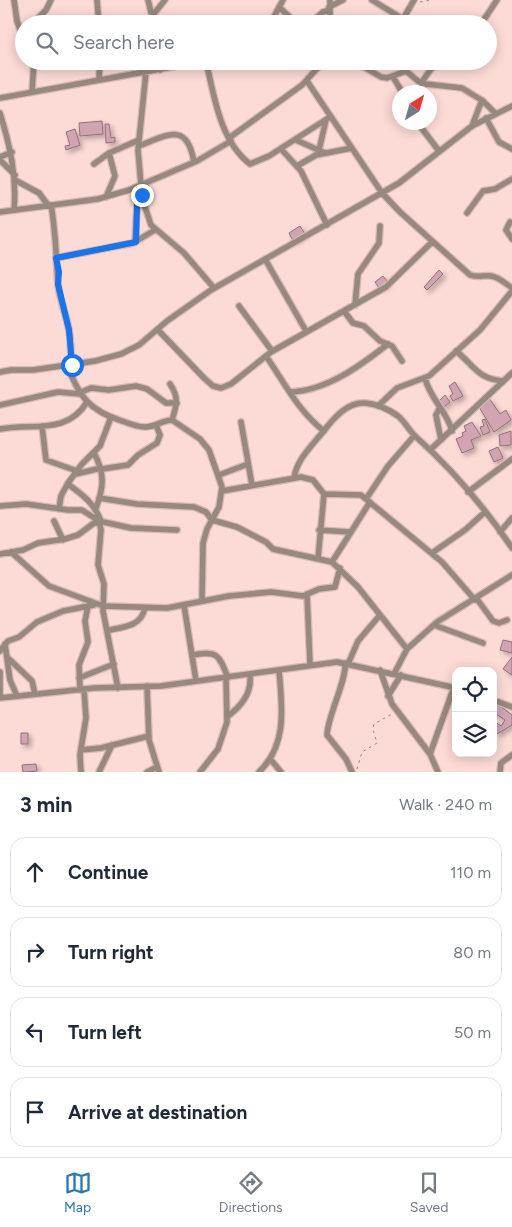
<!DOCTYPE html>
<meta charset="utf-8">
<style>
body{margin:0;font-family:Figtree,sans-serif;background:#f6f6f7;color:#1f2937}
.controls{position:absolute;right:15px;bottom:15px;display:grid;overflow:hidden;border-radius:10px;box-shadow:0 2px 12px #0003}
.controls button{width:45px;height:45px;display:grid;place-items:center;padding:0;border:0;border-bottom:1px solid #e0e1e3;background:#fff;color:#1f2937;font:25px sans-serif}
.compass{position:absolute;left:392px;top:85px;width:45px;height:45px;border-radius:50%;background:#fff;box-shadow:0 2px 12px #0003;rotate:37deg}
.stop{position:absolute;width:15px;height:15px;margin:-11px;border:4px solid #1a73e8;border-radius:50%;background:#fff}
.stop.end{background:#1a73e8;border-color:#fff;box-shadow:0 1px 5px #0008}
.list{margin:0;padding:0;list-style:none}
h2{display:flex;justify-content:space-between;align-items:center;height:65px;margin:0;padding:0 20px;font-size:21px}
h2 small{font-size:16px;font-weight:400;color:#747a83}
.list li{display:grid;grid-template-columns:32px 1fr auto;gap:15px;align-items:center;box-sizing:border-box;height:70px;margin:0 10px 10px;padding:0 10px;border:1px solid #e0e1e3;border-radius:15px}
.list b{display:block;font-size:19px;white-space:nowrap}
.list em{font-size:16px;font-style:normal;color:#747a83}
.icon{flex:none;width:28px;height:28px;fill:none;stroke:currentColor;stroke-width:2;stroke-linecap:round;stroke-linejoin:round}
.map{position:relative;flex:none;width:512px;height:772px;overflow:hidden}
.search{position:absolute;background:#fff;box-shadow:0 2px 12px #0003;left:15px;right:15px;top:15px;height:55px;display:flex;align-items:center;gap:12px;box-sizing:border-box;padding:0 18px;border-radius:28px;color:#747a83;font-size:19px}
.sheet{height:385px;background:#fff}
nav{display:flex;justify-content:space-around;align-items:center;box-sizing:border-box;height:70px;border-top:1px solid #e0e1e3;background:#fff;font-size:14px;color:#747a83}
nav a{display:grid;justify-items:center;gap:2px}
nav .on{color:#2d78ac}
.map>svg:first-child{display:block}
.building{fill:#d0a5b1;stroke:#946f7a;filter:url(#shadow)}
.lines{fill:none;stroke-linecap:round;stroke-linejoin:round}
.minor-casing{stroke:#d8b9b5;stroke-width:8}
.path{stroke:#9a817e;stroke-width:1;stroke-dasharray:2.5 4;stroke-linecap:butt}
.minor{stroke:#98897f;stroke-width:5.5}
.route{stroke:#1a73e8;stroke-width:6}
</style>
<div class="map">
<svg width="512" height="772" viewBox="0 0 512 772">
<defs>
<filter id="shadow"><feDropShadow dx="3" dy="3" stdDeviation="2.5" flood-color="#0004"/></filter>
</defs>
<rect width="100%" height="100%" fill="#fcdad5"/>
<path class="building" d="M102,121l1,13 -23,2 -1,-13z
M105,124h4l2,14 4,-1v5l-9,1z
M75,129l5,16 -14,5 -1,-4 5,-1 -4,-13z
M300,226l5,8 -12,7 -4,-8z
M439,270l4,4 -16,16 -3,-3z
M383,276l5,6 -9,6 -4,-6z
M455,382l8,14 -10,5 -3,-5 3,-2 -4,-8z
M445,395l5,7 -6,5 -5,-6z
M489,398l11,16 6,-4 5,10 -17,12 -15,-25z
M485,419l5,13 -7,3 -3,-8 4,-1 -2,-6z
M472,422l9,14 -10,4 3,8 -12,5 -6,-14 7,-3 -1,-3 4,-2 -2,-5z
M511,431v14l-11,1 -1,-11z
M498,447l5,11 -9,4 -5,-11z
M503,640l9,2v11l-12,-3z
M512,657v18l-9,-6z
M496,703l16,12v10l-15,9 -4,-14 8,6 4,-6 -12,-8z
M21,733h7v11h-7z
M36,764l1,7 -14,1 -1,-7z"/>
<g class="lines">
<g class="minor-casing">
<path id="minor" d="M14,0l3,21 7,19
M97,0l2,24
M148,0l6,24
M330,0v24
M372,0l39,24
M279,7l18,17
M329,7l14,-7
M152,16l13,-16
M403,19l11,-19
M38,24v-6l8,-8 5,-10
M270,24l13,-24
M309,24l14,-12 7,-2
M481,24l16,-24
M159,61l1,9
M206,61c8,35 14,80 44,103l19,-8 61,-39
M354,61l27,16 6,1 19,-7 12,10 8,3 36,4 21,13 12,12
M393,77l9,15
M99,79l1,-18
M307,81l75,112 18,19 70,63c8,3 13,0 21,1 8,1 15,8 21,12
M421,83l10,-14 9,-8
M32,92l2,-31
M0,98l205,-37
M0,113c10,33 17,63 14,97
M486,118l13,24 13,7
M417,122l22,29
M472,126l10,-26
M229,138l73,-53 22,-24
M296,140l29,13
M139,146c28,-11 48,-25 55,16
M281,149l20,22 26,54
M319,150l7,-30
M0,157l12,-5
M0,160l15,15
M94,164l15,-11 30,-13
M297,166l19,-11 36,-7
M15,180l24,13 9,12
M141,185l-3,-35 8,-78
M138,186l13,39 33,28 30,35
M106,197l9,-21 -6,-23
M51,205c5,27 5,53 7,80 2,15 8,30 11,45 2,12 2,24 2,35
M0,212l98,-13 31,-9 68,-29 34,-20
M467,213l16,-22 12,-2 17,-10
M510,222l-4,8 6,9
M135,242l2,-36 4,-14
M56,258l77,-15 22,-13
M265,259l41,72
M355,305l3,-31 21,-31 1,-17
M239,306l33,45
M344,311l9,12 11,3 16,15 12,5 10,15
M158,330l46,48 9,8 8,2 10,-4 40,-32 115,-65 46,-45
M456,351c19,15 20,27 47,30
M266,356c18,26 32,55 58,75
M67,365c12,32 23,46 55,56 8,3 16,6 23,6 10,0 18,-7 27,-7
M0,372l11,-2h22l62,-9 26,-7 18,-9 28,-24 44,-31 188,-107 73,-57 40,-20
M425,378c5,21 22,33 27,53
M170,384c9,13 7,21 2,36l28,19 9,11 13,37 -3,20 -12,22 -4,14 -1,57
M290,392c36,-1 70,-26 98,-48
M79,393l12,-5 18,2 27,-4 11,3 19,14h11
M0,405l58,-13 22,2
M378,406l19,-18 32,-12 51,-46 32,-39
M439,409l-3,6 5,25
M241,422l11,63
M42,426l4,34 31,11
M0,429c33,-6 67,6 87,-27
M431,449l81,-76
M94,453c11,20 10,34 2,55
M102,469l26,-4 10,-10 19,-12 3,-8 -4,-10
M76,474l25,-6
M219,475l29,-11
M294,478c3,-20 20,-34 32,-50 9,-11 21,-25 37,-25 11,0 26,6 35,13 7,6 11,14 17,20 36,32 70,72 97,112
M68,484c15,11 26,19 33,37
M222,491l79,-14 12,3 11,14 -6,65
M468,492l44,-33
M324,494l37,1 81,67 33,38
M99,498l38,6 57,3 12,5 6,8 25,7 29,15 7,7 59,13 26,25 49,62
M366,499l22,-33 26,-30
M0,506l26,-2 42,6h14l17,11 2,9 -3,35 6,19 -1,27 15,77
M59,509l2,-13 7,-13 14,-19 18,-18 11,-29
M54,521l9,19
M99,521l32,7 46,2
M319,530l31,2
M500,532l12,-14
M11,552l38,34 54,20 64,2 62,-12 42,-4 32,4 16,-7 16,-2 5,-19
M432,553l33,-23 20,-18
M0,554l23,-4 15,-7 27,-4 13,-4 16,-12h6
M332,562l38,-60
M307,594l3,70
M477,599l16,22 6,2 8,-3
M184,605l12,76
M434,625l49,18
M109,630c16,-3 32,-4 36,-22
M5,644l5,36 7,16
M0,651l8,-10 11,-4 18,-15 26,-11 31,-6
M192,655c26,-5 27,0 36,23
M9,659l23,22 3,13
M345,663c2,17 -17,51 -18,72l19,24 6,13
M348,664l10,-23 22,-26
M380,670l12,34 38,50 8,18
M0,672v24
M394,674l13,-25 30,-27 75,-47
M79,678l35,-14
M147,686l2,54 10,32
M80,690l-1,-25 9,-23 -3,-21 3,-15
M388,696l13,-21
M0,698l94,-10 67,-2 176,-24 119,26
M493,700l19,7
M227,717c14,-11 25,-23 23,-42
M81,750l20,-2 48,-12
M430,754l24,-67
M271,760l10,12
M81,772l-1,-17 6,-37 -2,-29
M99,772l13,-27
M147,772l10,-5
M200,772l18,-23 9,-27 -1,-44
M259,772c29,-28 23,-65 20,-102
M500,772l1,-9 11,-8"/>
</g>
<path class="path" d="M420,2l11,-2
M357,769l5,-17 15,-9 -4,-14 1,-5 18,-10"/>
<use href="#minor" class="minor"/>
</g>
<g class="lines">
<path class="route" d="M72,365l-3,-35 -11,-46 1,-12 -3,-14 80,-16 1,-36 4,-14 1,3"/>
</g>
</svg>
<div class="controls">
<button><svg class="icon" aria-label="locate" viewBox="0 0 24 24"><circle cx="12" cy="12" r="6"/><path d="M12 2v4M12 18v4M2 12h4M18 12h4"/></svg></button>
<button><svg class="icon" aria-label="layers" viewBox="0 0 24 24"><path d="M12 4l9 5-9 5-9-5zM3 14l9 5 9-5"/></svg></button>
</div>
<svg class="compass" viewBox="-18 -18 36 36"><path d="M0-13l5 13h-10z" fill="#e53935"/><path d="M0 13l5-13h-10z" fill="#747a83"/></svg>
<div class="stop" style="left:72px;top:365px"></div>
<div class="stop end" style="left:142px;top:195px"></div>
<div class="search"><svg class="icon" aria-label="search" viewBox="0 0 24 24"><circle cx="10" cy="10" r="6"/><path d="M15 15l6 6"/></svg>Search here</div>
</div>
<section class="sheet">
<h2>3 min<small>Walk · 240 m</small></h2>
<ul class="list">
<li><svg class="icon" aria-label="ahead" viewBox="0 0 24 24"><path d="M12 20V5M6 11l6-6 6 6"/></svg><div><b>Continue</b></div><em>110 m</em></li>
<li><svg class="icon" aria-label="right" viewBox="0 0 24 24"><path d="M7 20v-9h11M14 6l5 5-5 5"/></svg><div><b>Turn right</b></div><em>80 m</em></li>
<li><svg class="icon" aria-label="left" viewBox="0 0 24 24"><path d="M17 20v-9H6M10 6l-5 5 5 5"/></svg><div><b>Turn left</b></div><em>50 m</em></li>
<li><svg class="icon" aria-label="arrive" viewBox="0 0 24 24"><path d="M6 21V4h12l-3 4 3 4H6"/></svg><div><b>Arrive at destination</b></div></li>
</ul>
</section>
<nav>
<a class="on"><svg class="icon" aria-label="map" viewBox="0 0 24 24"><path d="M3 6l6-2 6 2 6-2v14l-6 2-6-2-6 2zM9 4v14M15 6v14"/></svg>Map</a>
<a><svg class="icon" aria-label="directions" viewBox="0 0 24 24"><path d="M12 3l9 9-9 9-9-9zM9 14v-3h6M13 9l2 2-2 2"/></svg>Directions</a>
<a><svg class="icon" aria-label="saved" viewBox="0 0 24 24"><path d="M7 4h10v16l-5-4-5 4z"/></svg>Saved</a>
</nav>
